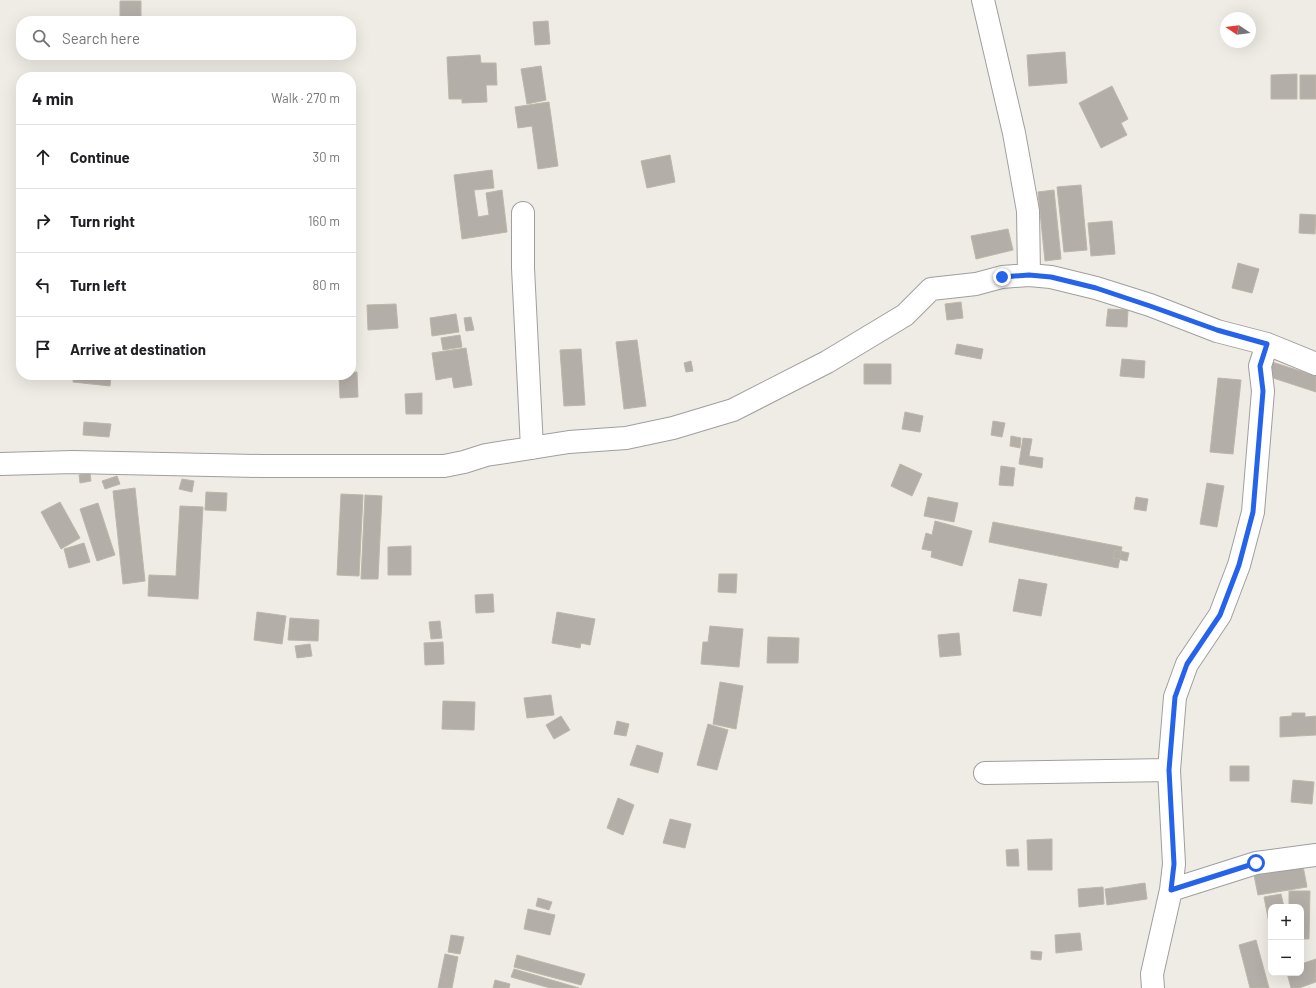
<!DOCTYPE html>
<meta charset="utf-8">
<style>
body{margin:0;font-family:Barlow,sans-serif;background:#f6f6f6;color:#202124}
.controls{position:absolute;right:12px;bottom:12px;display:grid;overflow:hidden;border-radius:8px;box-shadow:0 4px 16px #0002}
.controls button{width:36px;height:36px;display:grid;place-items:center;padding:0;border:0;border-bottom:1px solid #e0e0e0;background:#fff;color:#202124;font:20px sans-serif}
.compass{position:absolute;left:1220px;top:12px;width:36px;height:36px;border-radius:50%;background:#fff;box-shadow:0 4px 16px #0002;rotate:283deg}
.stop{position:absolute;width:12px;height:12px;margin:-9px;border:3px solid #2563eb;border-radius:50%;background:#fff}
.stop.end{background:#2563eb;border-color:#fff;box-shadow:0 1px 4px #0008}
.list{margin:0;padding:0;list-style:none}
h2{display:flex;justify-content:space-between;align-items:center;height:52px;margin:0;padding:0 16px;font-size:17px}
h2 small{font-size:13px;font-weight:400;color:#757577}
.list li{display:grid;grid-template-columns:26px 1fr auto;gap:12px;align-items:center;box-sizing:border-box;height:64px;padding:0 16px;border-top:1px solid #e0e0e0}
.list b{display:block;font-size:15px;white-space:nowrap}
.list em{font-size:13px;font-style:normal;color:#757577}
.icon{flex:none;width:22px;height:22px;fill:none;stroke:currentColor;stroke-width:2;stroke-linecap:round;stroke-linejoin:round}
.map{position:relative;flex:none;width:1316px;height:988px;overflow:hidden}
.search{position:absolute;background:#fff;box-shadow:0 4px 16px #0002;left:16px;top:16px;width:340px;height:44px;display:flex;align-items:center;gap:10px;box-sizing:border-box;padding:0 14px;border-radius:16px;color:#757577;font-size:15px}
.panel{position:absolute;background:#fff;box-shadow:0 4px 16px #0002;left:16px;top:72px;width:340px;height:308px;border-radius:16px}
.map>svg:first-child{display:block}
.building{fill:#b3aea7;stroke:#beb6a8}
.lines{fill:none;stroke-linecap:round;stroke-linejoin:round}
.street-casing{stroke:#9f9f9f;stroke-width:24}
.street{stroke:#fff;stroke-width:22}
.route{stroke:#2563eb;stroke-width:5}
</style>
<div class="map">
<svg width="1316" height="988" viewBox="0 0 1316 988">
<rect width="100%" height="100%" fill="#eeece4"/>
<path class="building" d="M120,1h21v20h-21z
M548,21l2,23 -15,1 -2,-23z
M1065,52l2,31 -38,3 -2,-31z
M480,55l1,8h15l1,22h-11l1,17 -25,1v-4h-13l-2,-42z
M541,66l5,34 -19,4 -6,-35z
M1297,74v25h-26v-24z
M1300,75h16v24h-16z
M1112,86l16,33 -7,4 6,12 -26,13 -22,-45z
M549,102l9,64 -20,3 -6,-43 -14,2 -3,-21z
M670,155l5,27 -28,6 -6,-27z
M492,170l2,18 -20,2 4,27 11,-2 -3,-22 16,-3 5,42 -45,7 -8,-64z
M1081,185l6,65 -23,2 -7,-65z
M1054,190l7,69 -16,2 -7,-69z
M1300,214l16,1 -1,19 -16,-1z
M1112,221l3,33 -24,2 -3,-33z
M1008,229l5,21 -37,9 -5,-23z
M1238,263l21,6 -7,24 -20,-5z
M961,302l2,16 -16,2 -2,-16z
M396,304l2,24 -30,2 -1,-25z
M1108,309l20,1 -1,17 -21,-1z
M456,314l3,18 -27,4 -2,-18z
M471,317l3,13 -8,1 -2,-13z
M460,335l2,12 -19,3 -2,-12z
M637,340l9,66 -22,3 -8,-67z
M957,344l26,5 -2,10 -26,-5z
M466,348l6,37 -18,3 -2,-11 -16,3 -4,-27z
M581,349l4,56 -21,1 -4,-56z
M1122,359l23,2 -1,17 -24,-2z
M691,361l2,10 -7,1 -2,-9z
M1272,362l44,14v16l-49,-16z
M864,364h27v20h-27z
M351,372h6l1,25 -18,1 -1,-23h12z
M74,375h37l-1,11 -37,-4z
M1218,378l23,2 -8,74 -23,-2z
M422,393v21h-16l-1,-20z
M905,412l18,4 -3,16 -18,-3z
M993,421l12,2 -3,14 -11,-2z
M84,422l27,2 -2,13 -26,-2z
M1011,436l10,2 -1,10 -10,-2z
M1023,438l9,1 -3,17 14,2 -1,10 -23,-4z
M900,464l22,10 -10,22 -21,-10z
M1001,466l14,2 -2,18 -14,-1z
M90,473l1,8 -11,2 -1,-8z
M117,476l3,8 -15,5 -3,-8z
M182,479l12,2 -2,11 -13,-3z
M1207,483l17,3 -7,41 -17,-3z
M135,488l10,93 -22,3 -10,-93z
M206,492l21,1 -1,18 -21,-1z
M341,494l22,1 -4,81 -22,-1z
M365,495l17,1 -4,83h-17z
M928,497l30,6 -4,19 -30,-6z
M1136,497l12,2 -2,12 -12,-2z
M60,502l20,36 -19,11 -20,-37z
M98,503l17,52 -18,6 -17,-52z
M180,506l23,1 -5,92 -50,-3 1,-21 27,1z
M935,521l37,10 -10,35 -31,-9 1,-6 -10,-2 4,-16 6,2z
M993,522l129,25 -4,21 -129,-26z
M84,543l6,19 -21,6 -5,-19z
M411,546v29h-23v-28z
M1115,550l14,3 -2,8 -14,-3z
M719,574h18l-1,19 -18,-1z
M1019,579l28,5 -6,32 -28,-5z
M493,594l1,18 -18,1 -1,-18z
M257,612l29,4 -4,28 -28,-4z
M557,612l38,7 -5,26 -9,-2 -1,5 -28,-5z
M290,618l29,2 -1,21 -30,-1z
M440,621l2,17 -11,1 -2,-17z
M710,626l33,3 -4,38 -38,-3 2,-22h5z
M959,633l2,22 -21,2 -2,-22z
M768,637l31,1 -1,25h-31z
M443,642l1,22 -19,1 -1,-22z
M310,644l2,12 -15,2 -2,-12z
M720,682l23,4 -7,43 -23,-5z
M551,695l3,20 -27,3 -3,-20z
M443,701l32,1 -1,28 -32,-1z
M1292,713h13v4l11,-1v19l-36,2v-20l12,-1z
M561,716l9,14 -16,9 -8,-14z
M617,721l12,3 -3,12 -12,-2z
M708,724l20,6 -11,40 -20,-5z
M637,745l26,8 -5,20 -28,-8z
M1230,766h19v15h-19z
M1293,780l21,2 -2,22 -21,-2z
M618,798l16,7 -11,30 -16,-7z
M670,819l21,5 -6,24 -22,-5z
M1052,839v31h-24l-1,-30z
M1018,849l1,17h-12l-1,-16z
M1303,866l4,21 -49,8 -4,-20z
M1145,883l2,16 -40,6 -2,-16z
M1103,887l1,17 -25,3 -1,-18z
M1289,891h21l-1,48h-8v-32h-12z
M1281,894l3,13h-13v15l-2,1 -5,-26z
M538,898l14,4 -3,8 -13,-4z
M528,909l27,6 -5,20 -26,-6z
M1080,933l2,17 -26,3 -1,-18z
M451,935l13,2 -4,17 -12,-2z
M1256,940l13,48h-19l-11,-43z
M1031,951l11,1 -1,8 -10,-1z
M445,954l13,3 -6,31h-14z
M517,955l68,19 -4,11 -67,-18z
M1316,959v23l-17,6h-8l-4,-15h14v-9z
M514,969l65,19h-29l-39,-11z
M495,980l15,4 -1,4h-16z"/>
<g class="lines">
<g class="street-casing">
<path id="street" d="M983,0l31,133 14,78 1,64
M523,213v55l9,180
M0,464l73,-2 188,4h183l20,-4 22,-7 83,-13 57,-4 47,-10 60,-18 94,-48 78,-47 26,-26 45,-5 26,-7 27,-2 22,2 45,11 54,17 67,26 50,13 49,20
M985,773l184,-3
M1171,890l85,-27 60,-8
M1153,988l-1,-14 19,-84 3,-26 -5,-94 6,-73 12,-33 33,-49 19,-50 14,-53 10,-121 -3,-25 7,-22"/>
</g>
<use href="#street" class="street"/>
</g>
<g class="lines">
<path class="route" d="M1002,277l27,-2 22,2 45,11 54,18 67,24 50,14 -7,22 3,25 -10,121 -14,53 -19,50 -33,49 -12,33 -6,73 5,94 -3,26 85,-27"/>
</g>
</svg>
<div class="controls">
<button>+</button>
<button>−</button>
</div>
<svg class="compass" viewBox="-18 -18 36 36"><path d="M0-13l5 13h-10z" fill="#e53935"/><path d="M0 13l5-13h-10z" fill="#757577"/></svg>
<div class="stop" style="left:1256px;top:863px"></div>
<div class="stop end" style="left:1002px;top:277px"></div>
<div class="search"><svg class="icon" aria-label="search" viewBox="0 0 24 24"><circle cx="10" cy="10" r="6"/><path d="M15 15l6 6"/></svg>Search here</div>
<section class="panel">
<h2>4 min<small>Walk · 270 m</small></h2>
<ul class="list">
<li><svg class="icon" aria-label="ahead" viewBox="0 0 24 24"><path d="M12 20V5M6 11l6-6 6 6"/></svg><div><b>Continue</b></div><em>30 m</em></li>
<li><svg class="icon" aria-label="right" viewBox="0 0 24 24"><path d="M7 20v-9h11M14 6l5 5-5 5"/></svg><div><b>Turn right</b></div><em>160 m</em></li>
<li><svg class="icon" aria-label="left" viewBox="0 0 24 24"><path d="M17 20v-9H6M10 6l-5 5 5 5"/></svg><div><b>Turn left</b></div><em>80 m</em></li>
<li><svg class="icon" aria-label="arrive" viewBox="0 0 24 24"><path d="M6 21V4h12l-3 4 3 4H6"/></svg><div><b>Arrive at destination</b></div></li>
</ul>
</section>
</div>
